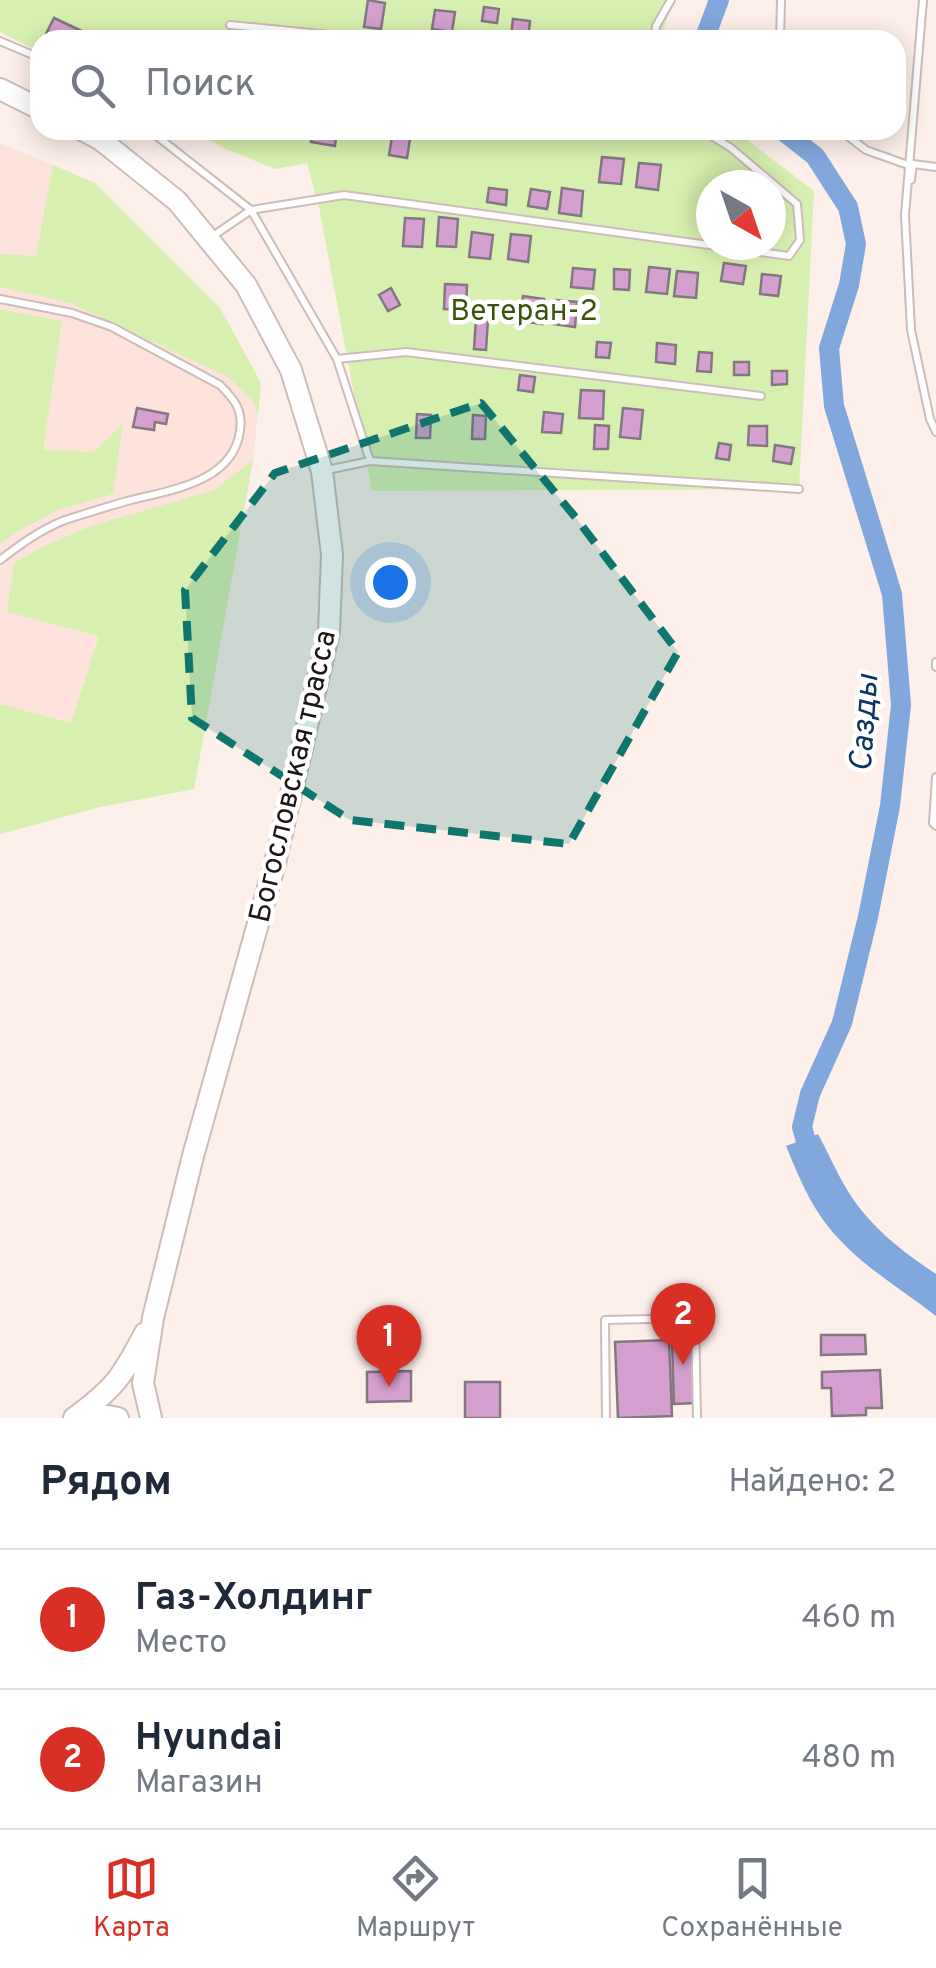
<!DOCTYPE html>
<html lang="ru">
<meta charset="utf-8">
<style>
body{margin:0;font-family:Overpass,sans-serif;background:#f2f2f3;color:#1f2937}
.compass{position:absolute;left:696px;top:170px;width:90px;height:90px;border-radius:50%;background:#fff;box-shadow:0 5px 25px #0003;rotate:140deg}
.you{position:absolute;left:390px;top:582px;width:35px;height:35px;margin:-25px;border:8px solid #fff;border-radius:50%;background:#1a73e8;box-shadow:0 0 0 15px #1a73e833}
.badge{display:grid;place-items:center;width:65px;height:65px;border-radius:50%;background:#d93025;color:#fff;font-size:32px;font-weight:700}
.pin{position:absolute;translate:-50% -82px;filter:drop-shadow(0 2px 5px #0008)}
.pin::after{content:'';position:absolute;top:52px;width:35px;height:30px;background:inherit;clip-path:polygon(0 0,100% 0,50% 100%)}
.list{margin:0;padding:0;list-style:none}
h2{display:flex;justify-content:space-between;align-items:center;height:130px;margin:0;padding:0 40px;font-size:42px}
h2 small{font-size:32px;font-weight:400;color:#747a83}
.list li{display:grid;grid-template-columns:65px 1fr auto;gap:30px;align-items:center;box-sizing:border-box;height:140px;padding:0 40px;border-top:2px solid #e0e1e3}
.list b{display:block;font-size:38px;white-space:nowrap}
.list p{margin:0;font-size:32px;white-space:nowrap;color:#747a83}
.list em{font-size:32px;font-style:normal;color:#747a83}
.icon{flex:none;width:55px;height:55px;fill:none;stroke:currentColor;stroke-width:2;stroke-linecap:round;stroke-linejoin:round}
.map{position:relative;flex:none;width:936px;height:1418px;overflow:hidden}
.search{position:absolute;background:#fff;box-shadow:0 5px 25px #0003;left:30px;right:30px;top:30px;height:110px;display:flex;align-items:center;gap:25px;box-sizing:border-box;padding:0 35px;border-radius:30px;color:#747a83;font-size:38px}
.sheet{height:410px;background:#fff}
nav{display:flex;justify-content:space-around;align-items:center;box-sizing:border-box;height:140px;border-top:2px solid #e0e1e3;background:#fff;font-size:28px;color:#747a83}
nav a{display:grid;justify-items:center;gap:5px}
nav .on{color:#d93025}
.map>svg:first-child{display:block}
.built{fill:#fde3db}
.green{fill:#d8f0af;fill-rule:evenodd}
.water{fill:#81a8dd}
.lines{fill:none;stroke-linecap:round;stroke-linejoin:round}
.river{stroke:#81a8dd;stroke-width:20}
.building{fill:#d5a0d0;stroke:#837781;stroke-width:2.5}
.service-casing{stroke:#cdbcb7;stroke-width:10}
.secondary-casing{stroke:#cdbcb7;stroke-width:24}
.service{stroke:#fff;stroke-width:6}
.secondary{stroke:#fff;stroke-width:20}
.marked{fill:#0f766e;fill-opacity:0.2;stroke:#0f766e;stroke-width:8;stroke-dasharray:20 12;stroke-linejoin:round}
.labels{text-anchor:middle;stroke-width:9;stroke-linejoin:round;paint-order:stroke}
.park-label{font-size:30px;fill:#3e520b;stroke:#fff}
.street-label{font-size:30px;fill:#1c1614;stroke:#fff}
.water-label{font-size:32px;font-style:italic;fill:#0e3565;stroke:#fff}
</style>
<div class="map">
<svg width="936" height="1418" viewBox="0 0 936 1418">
<rect width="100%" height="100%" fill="#fdefea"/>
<path class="built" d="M0,143l95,40 125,125 41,75 -8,77 -59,329 -94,18 -100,27z"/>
<path class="green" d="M0,0h673l-13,40h-620v12l-40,-20z
M190,130h544l80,61 -15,298 -427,2 -53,-284 -12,-44 -32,6 -47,-19zM711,185h60v60h-60z
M53,165l42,18 125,125 41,75 -3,32 -6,-15 -24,-23 -158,-74 -70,-16v-33l36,2z
M0,309l62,12 -19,129 50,2 30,-28 -10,70 -55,16 -38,20 -20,14z
M253,460l-59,329 -94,18 -100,27v-130l71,19 28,-87 -92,-24 7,-49 30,-17 47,-20 123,-36z"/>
<path class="water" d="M818,1134c14,26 25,54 44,77 20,25 48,46 74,63v42c-39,-30 -86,-57 -115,-99 -15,-22 -25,-47 -35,-71z"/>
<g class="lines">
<path class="river" d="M704,40l15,-40
M782,130l33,26 33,51 8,37 -7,41 -20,63 5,58 58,188 9,111 -11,101 -22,111 -26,106 -32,71 -8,33 10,35"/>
</g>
<path class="building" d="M368,0l17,3 -4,26 -17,-2z
M484,7l15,2 -2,14 -15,-2z
M435,10l20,2 -3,20 -20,-3z
M54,18l47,22h-58z
M513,19l17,2 -2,18 -17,-3z
M313,130h24l-2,16 -24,-4z
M392,137l18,2 -3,19 -18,-3z
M602,157l22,2 -3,25 -22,-2z
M639,163l22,2 -3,25 -22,-3z
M489,188l18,2 -1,15 -19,-3z
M562,188l21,3 -2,25 -22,-3z
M531,189l19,3 -3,17 -19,-3z
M439,217l19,2 -2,28 -19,-1z
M405,218l19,1 -2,28 -19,-1z
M472,232l21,3 -3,24 -21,-2z
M511,234l20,2 -3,26 -20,-3z
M724,263l22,3 -3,18 -22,-3z
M649,267l21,2 -3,25 -21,-2z
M573,268l22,2 -2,19 -22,-2z
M614,269l16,1 -1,20 -15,-1z
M677,271l21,2 -2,25 -22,-2z
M762,274l19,2 -3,20 -18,-2z
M445,284l22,1 -1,25 -22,-1z
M391,288l9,17 -12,6 -9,-16z
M523,296l21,3 -2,25 -22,-3z
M556,300l21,2 -2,25 -22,-3z
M476,319l12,1 -2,30 -12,-1z
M597,342l14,1 -2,15 -13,-1z
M657,343l19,2 -1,19 -19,-2z
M699,352l13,1 -1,19 -14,-1z
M734,362h15v13h-15z
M772,371h15v13l-15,1z
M520,375l15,2 -2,15 -15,-2z
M581,390l23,1 -1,28 -24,-1z
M137,408l31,6 -2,10 -11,-2 -1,8 -21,-3z
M623,408l20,2 -3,29 -20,-2z
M544,412l19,2 -2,19 -19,-1z
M417,414l14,1 -1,23h-14z
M473,415l13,1 -1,23h-13z
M595,425l14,1 -1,23h-14z
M749,426h18v20l-19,-1z
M719,443l12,2 -2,15 -13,-2z
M775,445l19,3 -3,16 -18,-3z
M821,1335h44l1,19 -45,1z
M669,1340l3,76 -54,2 -3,-76z
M694,1341l2,62 -22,1 -2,-62z
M880,1370l2,38h-16v7l-34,1 -1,-28h-9v-16z
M411,1371v30l-44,1v-30z
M465,1382h35v36h-35z"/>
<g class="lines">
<g class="service-casing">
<path id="service" d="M923,0l-18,215 6,115 19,89 6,13
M230,25l151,15
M655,40l1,-14 15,-26
M780,40l1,-40
M0,41l40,17
M32,103l8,-17
M149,130l102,80 86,149 69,-7 355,44
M840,130l26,20 42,15 5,-1
M911,180l2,-16 23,3
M210,238l41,-28 93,-15 445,61 11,-16 -3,-36 -66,-56 -29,-18
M0,299l72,14 40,14 108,58c15,15 23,25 20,46 -7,51 -69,59 -109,69 -22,6 -44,13 -66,20 -25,10 -44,24 -65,40
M337,359l33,102 429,28
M327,470l43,-9
M936,662v5
M936,777l-3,46 3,3
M606,1418l-1,-98 90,-2 2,100"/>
</g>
<g class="secondary-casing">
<path id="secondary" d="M0,89l40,20
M82,130l19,10 76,61 69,84 45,85 31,101 10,84 -3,77 -54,231 -82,293 -40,162 -10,65 8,35
M74,1418c41,-30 48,-41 71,-85
M86,1418l22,-2 10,2"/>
</g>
<use href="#service" class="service"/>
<use href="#secondary" class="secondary"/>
</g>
<path class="marked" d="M481,403l95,115 102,134 -109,192 -219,-24 -158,-102 -7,-128 90,-117z"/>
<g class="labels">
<g class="park-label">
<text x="524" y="320">Ветеран-2</text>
</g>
<g class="street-label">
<text transform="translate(292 776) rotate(-77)" y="10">Богословская трасса</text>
</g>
<g class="water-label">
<text transform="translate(863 723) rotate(-86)" y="11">Сазды</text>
</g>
</g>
</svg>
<svg class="compass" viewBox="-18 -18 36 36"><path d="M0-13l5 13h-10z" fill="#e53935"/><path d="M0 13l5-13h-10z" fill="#747a83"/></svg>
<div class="you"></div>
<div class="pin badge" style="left:389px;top:1387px">1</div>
<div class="pin badge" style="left:683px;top:1365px">2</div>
<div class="search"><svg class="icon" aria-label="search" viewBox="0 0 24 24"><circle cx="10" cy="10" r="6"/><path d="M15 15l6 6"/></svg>Поиск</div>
</div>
<section class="sheet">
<h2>Рядом<small>Найдено: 2</small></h2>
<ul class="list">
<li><span class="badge">1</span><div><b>Газ-Холдинг</b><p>Место</p></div><em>460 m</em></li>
<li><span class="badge">2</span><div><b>Hyundai</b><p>Магазин</p></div><em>480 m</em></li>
</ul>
</section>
<nav>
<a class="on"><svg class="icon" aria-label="map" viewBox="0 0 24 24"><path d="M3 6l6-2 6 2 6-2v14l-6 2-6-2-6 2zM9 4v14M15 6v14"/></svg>Карта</a>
<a><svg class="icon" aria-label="directions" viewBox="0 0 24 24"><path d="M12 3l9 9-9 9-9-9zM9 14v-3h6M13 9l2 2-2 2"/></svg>Маршрут</a>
<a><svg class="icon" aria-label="saved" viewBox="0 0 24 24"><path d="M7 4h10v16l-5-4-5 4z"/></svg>Сохранённые</a>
</nav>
